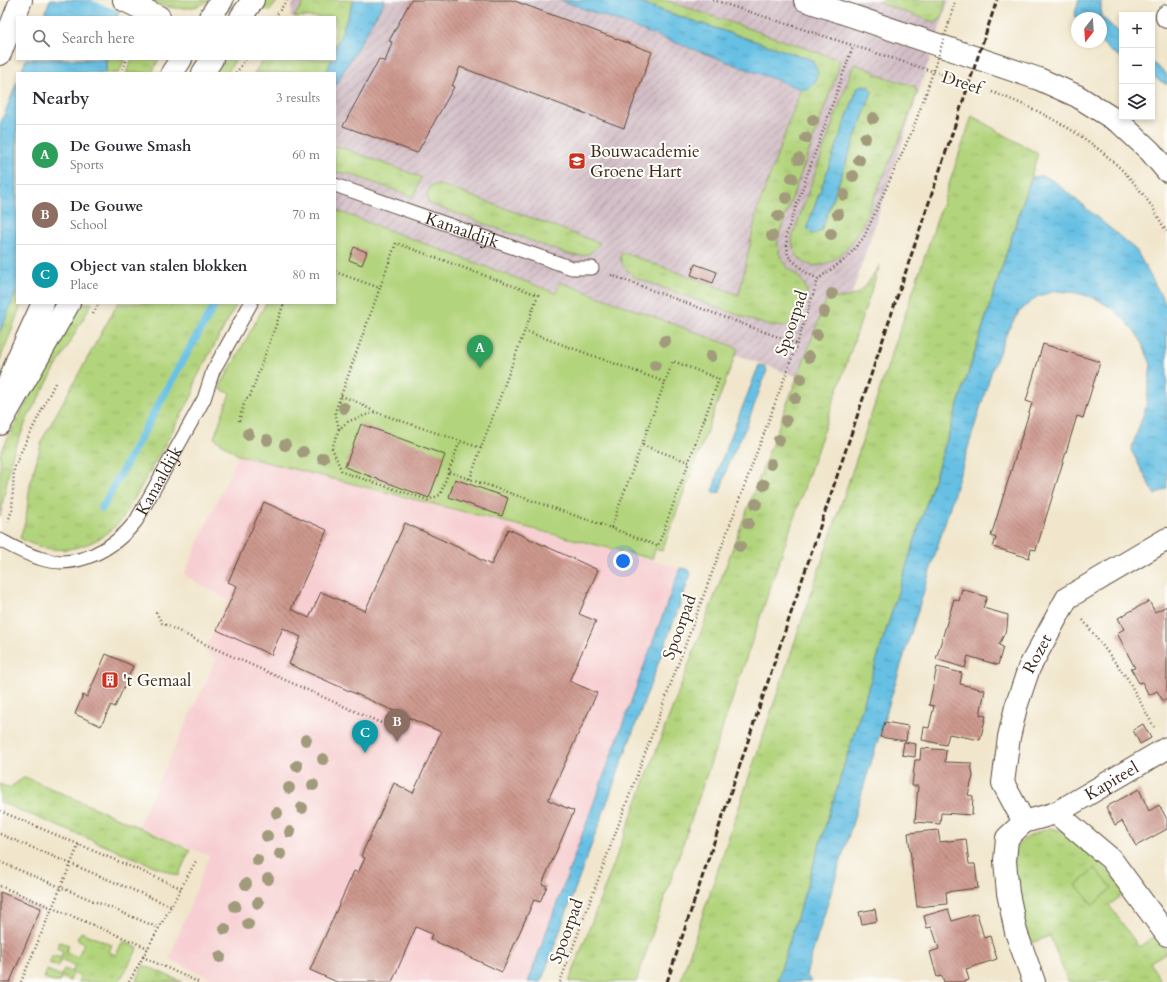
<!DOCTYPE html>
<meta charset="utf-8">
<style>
body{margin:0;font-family:Cardo,serif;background:#f7f7f7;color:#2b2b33}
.controls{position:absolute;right:12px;top:12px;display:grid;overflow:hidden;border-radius:0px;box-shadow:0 2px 6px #0003}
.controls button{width:36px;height:36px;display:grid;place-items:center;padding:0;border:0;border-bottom:1px solid #e1e1e2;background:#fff;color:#2b2b33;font:20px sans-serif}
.compass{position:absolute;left:1071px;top:12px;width:36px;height:36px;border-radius:50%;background:#fff;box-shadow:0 2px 6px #0003;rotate:197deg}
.you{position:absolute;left:623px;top:561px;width:14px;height:14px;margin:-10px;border:3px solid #fff;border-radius:50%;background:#1a73e8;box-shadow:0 0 0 6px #1a73e833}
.badge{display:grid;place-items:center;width:26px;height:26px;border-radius:50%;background:#ea580c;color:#fff;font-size:13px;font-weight:700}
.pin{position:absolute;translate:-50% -33px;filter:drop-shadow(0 1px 2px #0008)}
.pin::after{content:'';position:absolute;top:21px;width:14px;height:12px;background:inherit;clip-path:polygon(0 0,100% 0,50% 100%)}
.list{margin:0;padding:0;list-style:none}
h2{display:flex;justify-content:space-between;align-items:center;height:52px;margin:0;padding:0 16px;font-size:17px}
h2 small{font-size:13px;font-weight:400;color:#7c7c81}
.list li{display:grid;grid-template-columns:26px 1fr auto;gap:12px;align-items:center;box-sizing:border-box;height:60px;padding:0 16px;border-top:1px solid #e1e1e2}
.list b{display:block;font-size:15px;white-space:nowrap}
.list p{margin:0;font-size:13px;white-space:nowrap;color:#7c7c81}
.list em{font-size:13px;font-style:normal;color:#7c7c81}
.icon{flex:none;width:22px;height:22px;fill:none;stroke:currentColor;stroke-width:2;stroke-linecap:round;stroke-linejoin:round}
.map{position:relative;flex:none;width:1167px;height:982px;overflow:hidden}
.search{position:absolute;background:#fff;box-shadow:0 2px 6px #0003;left:16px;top:16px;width:320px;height:44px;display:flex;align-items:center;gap:10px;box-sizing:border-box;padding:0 14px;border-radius:0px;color:#7c7c81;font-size:15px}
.panel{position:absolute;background:#fff;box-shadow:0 2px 6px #0003;left:16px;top:72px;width:320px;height:232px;border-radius:0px}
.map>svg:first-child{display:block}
.built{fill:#f7cfd2}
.industrial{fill:url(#industrial-furrows)}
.grass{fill:url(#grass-tufts);stroke:#767f4d;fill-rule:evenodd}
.park{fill:#b2d47c;stroke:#767f4d}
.water{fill:url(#water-ripples);stroke:#507581}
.pier{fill:#f1e6cc}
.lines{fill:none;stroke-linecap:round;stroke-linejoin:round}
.stream{stroke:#66c0e4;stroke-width:8}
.building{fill:url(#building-back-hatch)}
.lane-casing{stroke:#564638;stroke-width:15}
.street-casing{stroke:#564638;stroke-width:24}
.secondary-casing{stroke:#564638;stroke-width:24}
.path{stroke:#564638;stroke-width:2.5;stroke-dasharray:1 3;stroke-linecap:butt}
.lane{stroke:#fff;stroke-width:13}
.street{stroke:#fff;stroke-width:22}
.secondary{stroke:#fff;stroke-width:22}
.rail{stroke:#3b2a1e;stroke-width:3;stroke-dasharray:6 3;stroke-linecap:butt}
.path-bridge{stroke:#564638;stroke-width:2.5;stroke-dasharray:1 3;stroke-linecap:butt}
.tree{fill:#a19b7c}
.labels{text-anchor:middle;stroke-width:4;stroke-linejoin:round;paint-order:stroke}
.street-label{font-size:17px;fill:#3b2a1e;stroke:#fdfcf7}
.poi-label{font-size:17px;fill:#3b2a1e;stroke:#fdfcf7;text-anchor:start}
</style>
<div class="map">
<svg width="1167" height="982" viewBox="0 0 1167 982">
<defs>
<pattern id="industrial-furrows" width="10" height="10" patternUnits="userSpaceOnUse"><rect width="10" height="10" fill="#d2bdc6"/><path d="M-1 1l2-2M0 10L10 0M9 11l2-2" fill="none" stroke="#ac9aa0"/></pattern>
<pattern id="grass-tufts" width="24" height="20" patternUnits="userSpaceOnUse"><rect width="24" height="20" fill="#b2d47c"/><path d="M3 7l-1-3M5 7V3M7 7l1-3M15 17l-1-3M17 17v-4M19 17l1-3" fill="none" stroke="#9ab66b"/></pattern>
<pattern id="water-ripples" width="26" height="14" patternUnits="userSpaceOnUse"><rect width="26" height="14" fill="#66c0e4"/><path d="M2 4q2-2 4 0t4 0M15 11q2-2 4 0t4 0" fill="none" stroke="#559cb8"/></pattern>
<pattern id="building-back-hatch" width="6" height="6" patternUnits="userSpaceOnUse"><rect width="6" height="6" fill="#cd988e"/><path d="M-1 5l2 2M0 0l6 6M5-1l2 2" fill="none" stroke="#a87c73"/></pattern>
</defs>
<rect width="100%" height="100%" fill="#fdfcf7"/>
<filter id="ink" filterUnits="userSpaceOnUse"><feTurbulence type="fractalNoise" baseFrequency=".025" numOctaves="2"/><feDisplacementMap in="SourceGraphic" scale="8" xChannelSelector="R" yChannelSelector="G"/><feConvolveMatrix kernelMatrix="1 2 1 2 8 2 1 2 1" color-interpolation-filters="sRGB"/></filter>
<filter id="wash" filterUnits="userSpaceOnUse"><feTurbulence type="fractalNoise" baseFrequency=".012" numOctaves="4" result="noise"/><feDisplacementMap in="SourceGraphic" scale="16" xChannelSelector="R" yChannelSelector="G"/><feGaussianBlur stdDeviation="0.9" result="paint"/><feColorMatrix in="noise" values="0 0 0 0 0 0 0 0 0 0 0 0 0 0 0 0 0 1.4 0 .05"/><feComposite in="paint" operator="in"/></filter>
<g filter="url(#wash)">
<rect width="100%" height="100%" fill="#f1e6cc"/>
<path class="built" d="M238,455l442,113 -152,414h-308l-51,-23 40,-103 -71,-30 79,-168 -13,-6 24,-52 -44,-25z"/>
<path class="industrial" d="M293,0h656l-127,385 -487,-170v-142h-58l3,-14h55v-42h-45z"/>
<path class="grass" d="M145,0h65c-20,14 -43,8 -65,0z
M264,0h14l-8,11 -8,-4z
M305,0h49l-19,50v-33h-41z
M630,0h35l175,60 -3,13 -60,167c1,7 2,17 7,23 6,9 17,13 21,23 3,7 2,12 -1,18 -8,22 -17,26 -41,20l-127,-46 -13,-12 -3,-9 2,-5 117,43 18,-84 44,-122h8l3,-29z
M882,0h64l-5,20 -3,-1 -1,4 -58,-20z
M106,59h19l-6,14h-13z
M132,59h27l-7,14h-26z
M223,59h13l-9,14h-14z
M264,59h68l-6,14h-72z
M854,64l21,7v3l41,13 -1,3 3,1c-12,35 -27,68 -42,102 -7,16 -13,33 -23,47 -11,16 -34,36 -52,20 -7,-6 -10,-16 -8,-25zM864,85l6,3 2,4 -51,139 -8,3 -4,-3 -2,-4 51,-140z
M972,116l66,38 -145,454 -116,374h-97z
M335,145l86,32 -7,20 -65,-23 -14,-2z
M431,185h10l159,58c-9,13 -19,15 -33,11l-139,-51 -1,-8z
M880,265l-244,717h-67l258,-684c32,2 36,-7 53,-33z
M17,290v13h5l-22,57v-28z
M79,303h13l-64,114 -16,39 -12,60v-62l44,-88z
M118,303h119l-42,78 -2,13 -69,123c-27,32 -67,43 -104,21l6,-19 4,-35 13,-46z
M25,777l165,73 -12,26 -178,-74v-18l9,4z
M1050,828l17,4 16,11 44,49 -18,13 30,42 18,-12 10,17 -17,10 11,20h-93l-18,-46 -19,7c-8,-25 -33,-84 -6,-104 7,-5 17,-8 25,-11z
M81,932l31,13 -3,7 7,3 7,-14 15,7 -19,34h-41l2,-6 -7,-3 -3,8 -8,-4 -2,5h-7l-9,-4 3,-8 14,6 3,-7 8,3 3,-6 -14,-7 -3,7 -9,-3 4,-8 7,3 3,-7 -6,-3 3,-6 9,3 -3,7 12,5 6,-14 -7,-4z
M144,965l38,17h-46z"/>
<path class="park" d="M335,210l221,83 4,-11 178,66 -76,203 -7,-2 -3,10 -414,-104 -24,-17 16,-45 -11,-4 47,-86h69z
M1095,868l17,20 -19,17 -17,-20z"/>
<path class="water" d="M50,0h74l-7,17h-74z
M354,0h31l-50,86v-13h-9l6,-14h3v-9z
M560,0h70l182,60 6,12 -3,11 -6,6h-8z
M1079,0h22v16l21,19v23l-12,-7 -9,-9v-24l-24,1 -3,-3z
M26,59h80v14h-85z
M1152,62l15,13v10l-15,-9z
M17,82v208l-17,42v-207z
M862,85l7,2 3,5 -51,139 -8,3 -4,-3 -2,-4 51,-140z
M1043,176l12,6 81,68 31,56v182l-12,7 -24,-45 15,-43 5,-43 -11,-25 -13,-17 -13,-12 -17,-11 -20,-6 -21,-2 -18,5 -19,16 -11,18 -17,43 -185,601 5,8h-34l116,-374 130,-406 9,-25z
M759,365l6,1 2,4 -20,55 -18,37 -9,30 -5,1 -2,-3 7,-26z
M680,568l7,1 4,5 -150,408h-13z"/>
<path class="pier" d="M91,0h33l-5,11z"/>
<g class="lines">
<path class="stream" d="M102,508l76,-139 38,-66"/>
</g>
<g id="blocks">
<path class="building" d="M411,0h101l140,52 -28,76 -164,-61 -8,19 2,1 -37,66 -74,-27 36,-67 6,3 7,-20 -3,-1z
M354,247l13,5 -5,13 -13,-5z
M695,264l22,8 -4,11 -22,-8z
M1043,344l57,18 -17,56 -6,-2 -41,134 -5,-1 -2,9 -36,-11 3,-9 -5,-2 41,-133 -6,-2z
M361,424l84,31 -16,43 -84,-31z
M455,479l53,19 -6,18 -53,-19z
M264,502l63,28 -36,79 18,9 12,-26 44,19 40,-88 72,33v2l14,7 17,-36 90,41 -19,44 17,7 -27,60 28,12 -49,107 26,11 -32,73 5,2 -7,16 -6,-2 -32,72 -72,-33 2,-5 -16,-7 -24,55h-55l-27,-12 44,-99 4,2 7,-15 -4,-2 33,-73 19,10 28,-61 -152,-68 12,-27 -18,-9 -12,27 -54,-25 20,-44 -9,-4z
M962,589l25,8 -4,11 25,7 -1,13 -8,17 4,2 -5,18 -30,-9 -3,12 -29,-9 18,-60 5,2z
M1149,601l6,11 12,-6v93l-4,2 -6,-10 -8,4 -7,-13 -3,1 -8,-14 4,-1 -18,-35 7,-4 -6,-11z
M106,654l27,12 -18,41 -4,-2 -10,21 -26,-12 8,-19 4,2z
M937,667l25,6 -2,11 25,6 -5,25 6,1 -6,24 -31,-6 -3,11 -24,-5 2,-13 5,1 5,-22 -5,-1z
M885,722l23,4 -2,15 -26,-4z
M1143,724l8,14 -11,6 -7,-14z
M904,742l12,2 -1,13 -13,-2z
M921,748l25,2 -1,12 26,1 2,13 -5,19 5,1 -1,19 -31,-2 -1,11 -25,-2 3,-36h-6l3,-26h5z
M1139,789l10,22 10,-6 8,14v10l-31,17 -14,-25 -7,4 -9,-18z
M938,830l2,12 26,-3 3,25h6l3,24 -32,4 1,12 -30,3 -9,-74z
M0,892l41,16 -31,74h-10z
M875,909l2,12 -15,3 -3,-12z
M948,909l4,12 25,-8 7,25 6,-2 7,23 -31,10 3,11 -6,2h-19l-2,-6 -5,1 -7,-25 9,-3 -7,-22 -5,1 -3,-12z"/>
</g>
</g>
<g filter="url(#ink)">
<use href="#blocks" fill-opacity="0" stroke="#564638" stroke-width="1"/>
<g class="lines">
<g class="lane-casing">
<g id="lane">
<path id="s1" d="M335,185l237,83h20"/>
<path id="s2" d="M0,540c13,7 25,14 39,18 37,13 75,-9 97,-37l68,-122 9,-28 38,-68"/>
</g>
</g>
<g class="street-casing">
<g id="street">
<path d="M124,0l35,17"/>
<path d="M1167,16v1"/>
<path d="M0,54l21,-54"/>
<path d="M1056,813l55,46 56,76"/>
<path id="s3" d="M1024,822l-21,-39 6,-46 7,-30 13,-39 38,-70 100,-59"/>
<path id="s4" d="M1034,982l-18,-50 -8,-39 -3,-32 2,-23 17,-16 32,-9 111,-65"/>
</g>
</g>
<g class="secondary-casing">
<path id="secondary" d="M805,0l234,79 38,17 43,27 30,28 17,20
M210,17l12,-17
M241,17l12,-17
M172,73l9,-14
M203,73l9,-14
M4,396l14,-38 25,-55
M0,424l69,-121"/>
</g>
<path class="path" d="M713,0l237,77
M275,17l12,-17
M949,23l6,-23
M121,73l6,-14
M236,73l10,-14
M992,92c62,23 120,56 158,112 7,9 11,19 17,29
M335,272l45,16
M611,275l186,69
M818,279l-13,-7 -17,-16 -2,-21 67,-189
M93,314l6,-11
M665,382l8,-21 46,18 -30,82
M341,396l14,5 20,11
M239,421l6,-21 5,-4 34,-93
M339,429l-4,-17 61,-169 142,52 -57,153 -106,-36 -26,9 -10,8 -7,19 10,24 86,28 12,-5 20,-54
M449,472l162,56 54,-146 -140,-51
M470,479l11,-31
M8,522l4,-12 2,-41 7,-17 35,-71
M611,528l47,18 31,-84 -47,-17
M156,612l6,11 45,22 174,78
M1083,620l44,58 27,49
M0,811l181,77
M0,834l171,72
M0,862l159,66
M0,886l148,62
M143,957l53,-96
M21,982l58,-138
M129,982l14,-25 55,25
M560,982l237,-638 21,-65 29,-21 17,-21 49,-108 13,-36"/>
<use href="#lane" class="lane"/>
<use href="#street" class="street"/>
<use href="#secondary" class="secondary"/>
<path class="rail" d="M667,982l330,-982"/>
<path class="path-bridge" d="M926,93l23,-70"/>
</g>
<g class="tree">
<circle cx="873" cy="118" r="6"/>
<circle cx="813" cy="120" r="6"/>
<circle cx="806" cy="138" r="6"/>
<circle cx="865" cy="138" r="6"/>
<circle cx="799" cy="159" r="6"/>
<circle cx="859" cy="160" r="6"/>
<circle cx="853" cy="176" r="6"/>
<circle cx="792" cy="178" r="6"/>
<circle cx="844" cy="195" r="6"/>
<circle cx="786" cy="198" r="6"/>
<circle cx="838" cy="214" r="6"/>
<circle cx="778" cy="216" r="6"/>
<circle cx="831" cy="234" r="6"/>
<circle cx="772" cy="236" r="6"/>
<circle cx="832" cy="294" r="6"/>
<circle cx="824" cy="312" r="6"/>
<circle cx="817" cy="335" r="6"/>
<circle cx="665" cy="341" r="6"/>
<circle cx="711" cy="356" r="6"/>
<circle cx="809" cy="357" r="6"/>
<circle cx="655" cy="365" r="6"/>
<circle cx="801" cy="379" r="6"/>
<circle cx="795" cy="398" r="6"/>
<circle cx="344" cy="408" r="6"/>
<circle cx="786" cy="421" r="6"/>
<circle cx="248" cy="434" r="6"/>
<circle cx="267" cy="440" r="6"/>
<circle cx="779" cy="440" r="6"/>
<circle cx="285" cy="445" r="6"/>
<circle cx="303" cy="452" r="6"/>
<circle cx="323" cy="458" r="6"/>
<circle cx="771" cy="464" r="6"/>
<circle cx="764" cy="485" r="6"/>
<circle cx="756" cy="504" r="6"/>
<circle cx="748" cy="523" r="6"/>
<circle cx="740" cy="546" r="6"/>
<circle cx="306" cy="740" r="6"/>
<circle cx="323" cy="759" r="6"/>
<circle cx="297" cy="766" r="6"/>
<circle cx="313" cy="785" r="6"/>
<circle cx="289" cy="788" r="6"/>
<circle cx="302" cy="808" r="6"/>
<circle cx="277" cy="813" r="6"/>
<circle cx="290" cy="832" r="6"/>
<circle cx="267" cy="836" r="6"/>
<circle cx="280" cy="854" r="6"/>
<circle cx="257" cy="860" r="6"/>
<circle cx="268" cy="879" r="6"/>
<circle cx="246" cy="884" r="6"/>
<circle cx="258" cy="903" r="6"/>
<circle cx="235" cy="906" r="6"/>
<circle cx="248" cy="924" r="6"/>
<circle cx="225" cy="929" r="6"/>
<circle cx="220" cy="957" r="6"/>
</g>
</g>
<defs>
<g id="university-square" transform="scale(0.9)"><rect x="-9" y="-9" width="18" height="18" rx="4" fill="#c8321e" stroke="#fdfcf7"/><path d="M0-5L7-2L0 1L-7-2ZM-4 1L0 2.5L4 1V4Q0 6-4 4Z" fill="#fff"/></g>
<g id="building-square" transform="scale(0.9)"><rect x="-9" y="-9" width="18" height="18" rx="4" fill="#c8321e" stroke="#fdfcf7"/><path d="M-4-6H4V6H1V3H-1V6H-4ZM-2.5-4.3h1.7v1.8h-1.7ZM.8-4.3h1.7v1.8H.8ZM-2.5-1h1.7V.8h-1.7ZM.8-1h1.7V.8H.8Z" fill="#fff"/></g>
</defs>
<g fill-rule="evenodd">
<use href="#university-square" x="577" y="161"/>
<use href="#building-square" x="110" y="680"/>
</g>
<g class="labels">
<g class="street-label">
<text transform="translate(962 82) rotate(18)" y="6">Dreef</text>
<text dy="6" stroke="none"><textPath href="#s1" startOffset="135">Kanaaldijk</textPath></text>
<text transform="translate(791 323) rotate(-71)" y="6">Spoorpad</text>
<text dy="6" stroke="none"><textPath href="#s2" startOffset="200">Kanaaldijk</textPath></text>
<text transform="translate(679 627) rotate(-70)" y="6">Spoorpad</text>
<text dy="6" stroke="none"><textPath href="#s3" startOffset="179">Rozet</textPath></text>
<text dy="6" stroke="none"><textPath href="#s4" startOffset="269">Kapiteel</textPath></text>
<text transform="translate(566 931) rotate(-70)" y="6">Spoorpad</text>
</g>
<g class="poi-label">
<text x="590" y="157">Bouwacademie<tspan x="590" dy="20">Groene Hart</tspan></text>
<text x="123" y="686">'t Gemaal</text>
</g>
</g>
</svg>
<div class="controls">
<button>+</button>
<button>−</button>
<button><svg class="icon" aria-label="layers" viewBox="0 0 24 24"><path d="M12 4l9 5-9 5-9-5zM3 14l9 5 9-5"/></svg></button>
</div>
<svg class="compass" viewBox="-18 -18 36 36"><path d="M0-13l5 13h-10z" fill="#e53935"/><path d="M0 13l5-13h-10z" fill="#7c7c81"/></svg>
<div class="you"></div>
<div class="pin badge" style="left:480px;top:368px;background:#2e9e5b">A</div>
<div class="pin badge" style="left:397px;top:742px;background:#8d6e63">B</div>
<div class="pin badge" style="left:365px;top:753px;background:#0f9aa8">C</div>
<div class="search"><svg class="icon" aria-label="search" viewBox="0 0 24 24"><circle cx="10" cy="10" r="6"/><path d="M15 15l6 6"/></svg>Search here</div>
<section class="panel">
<h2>Nearby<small>3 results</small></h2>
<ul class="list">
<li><span class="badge" style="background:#2e9e5b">A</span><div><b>De Gouwe Smash</b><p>Sports</p></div><em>60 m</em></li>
<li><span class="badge" style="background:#8d6e63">B</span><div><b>De Gouwe</b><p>School</p></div><em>70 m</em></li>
<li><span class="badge" style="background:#0f9aa8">C</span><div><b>Object van stalen blokken</b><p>Place</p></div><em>80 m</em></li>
</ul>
</section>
</div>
